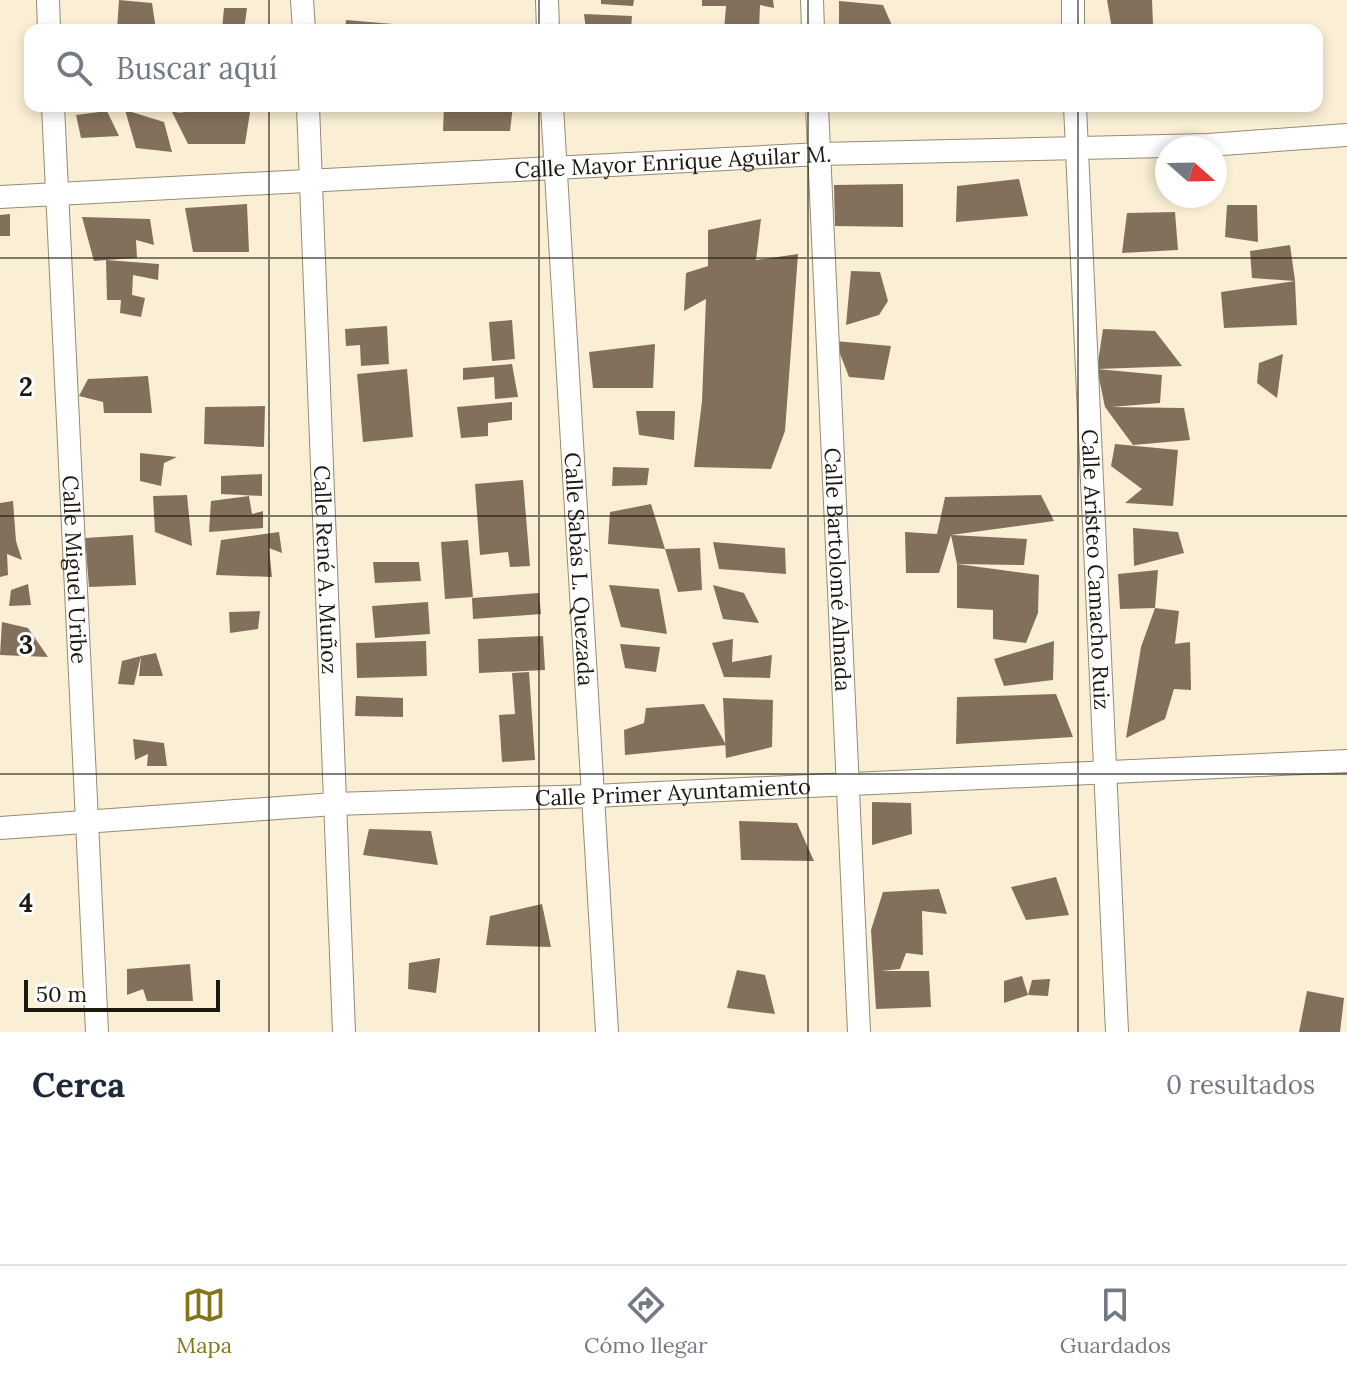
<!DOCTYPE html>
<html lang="es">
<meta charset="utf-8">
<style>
body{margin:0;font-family:Lora,serif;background:#f2f2f3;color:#1f2937}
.compass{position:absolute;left:1155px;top:136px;width:72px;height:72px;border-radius:50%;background:#fff;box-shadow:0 4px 12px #0003;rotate:110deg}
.scale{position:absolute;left:24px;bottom:20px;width:196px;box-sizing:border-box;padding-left:8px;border:4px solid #1c180e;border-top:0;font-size:22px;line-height:28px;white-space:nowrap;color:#1c180e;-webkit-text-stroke:6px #fdfdfd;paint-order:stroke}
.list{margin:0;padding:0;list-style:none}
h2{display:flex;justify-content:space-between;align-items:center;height:104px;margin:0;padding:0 32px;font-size:34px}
h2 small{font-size:26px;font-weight:400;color:#747a83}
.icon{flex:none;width:44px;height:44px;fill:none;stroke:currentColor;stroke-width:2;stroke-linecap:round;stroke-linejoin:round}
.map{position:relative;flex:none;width:1347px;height:1032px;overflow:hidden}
.search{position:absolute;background:#fff;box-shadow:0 4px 12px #0003;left:24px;right:24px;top:24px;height:88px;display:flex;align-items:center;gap:20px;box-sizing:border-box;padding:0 28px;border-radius:16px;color:#747a83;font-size:30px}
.sheet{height:232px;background:#fff}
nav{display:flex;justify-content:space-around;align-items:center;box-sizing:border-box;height:112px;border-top:2px solid #e0e1e3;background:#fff;font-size:22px;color:#747a83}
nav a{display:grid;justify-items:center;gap:4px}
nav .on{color:#827518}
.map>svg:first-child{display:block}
.building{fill:#82705c}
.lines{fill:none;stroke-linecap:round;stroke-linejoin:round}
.street-casing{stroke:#968b72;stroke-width:24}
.street{stroke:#fff;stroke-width:22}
.grid{fill:none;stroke:#1c180e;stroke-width:2;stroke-opacity:0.55}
.labels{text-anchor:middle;stroke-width:6;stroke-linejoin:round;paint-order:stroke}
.street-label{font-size:22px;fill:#1c180e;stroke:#fdfdfd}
.grid-label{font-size:26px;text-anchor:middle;font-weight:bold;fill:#1c180e;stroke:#fdfdfd;stroke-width:6;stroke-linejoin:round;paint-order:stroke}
</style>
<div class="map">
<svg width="1347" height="1032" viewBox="0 0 1347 1032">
<rect width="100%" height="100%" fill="#faefd4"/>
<path class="building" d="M119,0l33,3 4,27h-39z
M601,0h33l-1,6 -32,-2z
M702,0h71l1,8 -14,-3 -1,25h-35l2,-24h-24z
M1107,0h45l1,24 -41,5z
M839,1l44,4 11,25 -55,-1z
M224,8h23l-3,22 -22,-1z
M584,14l48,2 -1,14h-45z
M346,20l58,5 -1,5h-58z
M169,106h35l-29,7 76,-7 -6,38h-57z
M444,106h69l-3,25h-67z
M125,110l39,12 8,30 -36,-4z
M107,111l12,25 -38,2 -5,-23z
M1019,179l9,37 -72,6 1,-36z
M903,184v43l-68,-1 -1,-41z
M247,204l2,48h-56l-8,-44z
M1227,205h30l1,37 -33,-5z
M1175,212l3,38 -56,3 5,-40z
M10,214v22h-10v-21z
M82,217l68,2 4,26 -18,-5 1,18 -31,2 53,4 -1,16 -25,-5 -1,20 13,3 -4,19 -21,-4 1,-13h-14l-1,-40 -12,1z
M761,219l-5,41 42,-6 -13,177 -14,38 -77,-2 8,-66 4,-102 -22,12 2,-38 22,-7v-36z
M1290,245l5,36 2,44 -73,3 -3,-36 74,-11 -43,-3 -2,-27z
M851,271l29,1 8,29 -9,14 -33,10z
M512,320l3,39 -23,2 -3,-39z
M387,326l2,38 -28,2 -1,-21 -14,1 -1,-17z
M1103,329l52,2 27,35 -85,3 65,6 -2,28 -49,4 73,1 6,32 -57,5 -28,-38 -8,-38z
M835,341l56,5 -7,34 -35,-3z
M655,344l-2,44h-60l-4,-36z
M1283,354l-6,44 -20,-15 2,-20z
M512,364l6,33 -23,2 -1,-22 -31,3v-12z
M407,369l6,68 -50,5 -6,-68z
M148,376l4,37h-48l-1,-11 -24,-6 9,-17z
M512,402v18l-24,3v13l-27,2 -4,-31z
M265,406l-1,41 -60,-3 1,-37z
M636,411h39l-1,29 -35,-5z
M1115,444l63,6 -5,56 -48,-3 17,-14 -31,-23z
M140,453l37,4 -13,6 -3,23 -21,-5z
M613,467l36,1 -2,17 -35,1z
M262,474v22l-41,-2v-18z
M523,480l7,86 -20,1 -2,-15 -28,3 -5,-71z
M187,495l5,51 -37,-14 -2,-36z
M1041,495l13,26 -103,14 -12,38h-33l-1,-41 32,2 8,-37z
M249,496l3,18 11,-3v17l-54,4 2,-31z
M13,501l3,40 6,19 -15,-6 1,21 -8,2v-74z
M651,504l14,45 -57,-5 2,-32z
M1133,528l45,4 6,21 -50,13z
M279,532l3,21 -13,-5 3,29 -56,-2 5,-35z
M133,535l3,50 -47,2 -4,-49z
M951,535l76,4 -3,26 -67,-1z
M468,540l5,57 -28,2 -4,-57z
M713,542l72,6 1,26 -67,-5z
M700,548l2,42 -24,2 -13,-43z
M373,562h46l2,19 -46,2z
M957,564l82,11 -1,38 -12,30 -33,-4v-29l-36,-2z
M1158,570l-3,38 -35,1 -2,-35z
M28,584l3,21 -22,1 2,-16z
M609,585l50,4 8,45 -46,-7z
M713,585l31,8 15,30 -36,-4z
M539,593l2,21 -68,5 -1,-21z
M428,602l2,32 -55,4 -3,-32z
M1155,608l24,3 -4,33 15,-2 1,48 -17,-1 -9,30 -39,19 15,-91z
M260,611l-2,18 -28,4 -1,-21z
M2,622l26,6 20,29 -48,-2z
M543,636l2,34 -66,3 -1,-34z
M733,639l-1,23 40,-7 -2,23 -46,-1 -12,-34z
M426,641l1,35 -70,2 -1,-35z
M1054,641l-1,39 -49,6 -10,-27z
M620,644l40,3 -4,25 -31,-4z
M156,653l7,23h-24l2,-20z
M141,656l-7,29 -16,-1 4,-23z
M529,672l6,88 -33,2 -3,-47 16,-1 -3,-41z
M1056,694l17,43 -117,7 1,-47z
M356,696l47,2v19l-48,-1z
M723,698l50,2 -1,47 -46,11z
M704,704l22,41 -101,10 -1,-25 20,-7 2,-15z
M133,739l31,4 3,23h-20l1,-12 -13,6z
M872,802l39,1 1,31 -40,11z
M739,821l58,2 17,38 -73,-1z
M369,829l62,2 7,34 -75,-10z
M1056,877l13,38 -43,5 -15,-33z
M939,889l8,25 -25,-3 1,44 -17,-2 -6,16 -19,2h48l2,36 -55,2 -5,-79 12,-38z
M542,904l9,43 -65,-2 4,-29z
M440,958l-4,35 -28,-4 1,-26z
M190,964l3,37h-46l-4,-12 -16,6v-26z
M737,970l28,5 10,39 -48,-6z
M1022,976l6,19 4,-15 18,-1 -2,17 -20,-1 -24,8v-22z
M1307,991l37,7 -4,34h-41z"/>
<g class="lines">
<g class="street-casing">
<g id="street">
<path d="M48,0l1,30"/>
<path d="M302,0l2,30"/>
<path d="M547,0l1,30"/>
<path d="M812,0l1,30"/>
<path d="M1073,0v30"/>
<path id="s1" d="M53,106l44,926"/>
<path id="s2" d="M308,106l36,926"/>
<path id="s3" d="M552,106l55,926"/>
<path id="s4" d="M817,106l42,926"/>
<path id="s5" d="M1075,106l42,926"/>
<path id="s6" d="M0,197l820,-43 388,-9 139,-10"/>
<path id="s7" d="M0,828l334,-24 259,-8 754,-35"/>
</g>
</g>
<use href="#street" class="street"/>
</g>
<path class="grid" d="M269,0v30M539,0v30M808,0v30M1078,0v30M269,106v926M539,106v926M808,106v926M1078,106v926M0,258h1347M0,516h1347M0,774h1347"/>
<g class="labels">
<g class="street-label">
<text dy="8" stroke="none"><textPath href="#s6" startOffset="674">Calle Mayor Enrique Aguilar M.</textPath></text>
<text dy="8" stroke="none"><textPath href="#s1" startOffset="464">Calle Miguel Uribe</textPath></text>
<text dy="8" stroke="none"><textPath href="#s2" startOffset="464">Calle René A. Muñoz</textPath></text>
<text dy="8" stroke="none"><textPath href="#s3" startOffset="464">Calle Sabás L. Quezada</textPath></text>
<text dy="8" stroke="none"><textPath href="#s4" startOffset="464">Calle Bartolomé Almada</textPath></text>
<text dy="8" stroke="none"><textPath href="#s5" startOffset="464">Calle Aristeo Camacho Ruiz</textPath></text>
<text dy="8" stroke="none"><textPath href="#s7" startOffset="674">Calle Primer Ayuntamiento</textPath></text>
</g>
</g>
<g class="grid-label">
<text x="26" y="396">2</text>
<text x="26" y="654">3</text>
<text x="26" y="912">4</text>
</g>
</svg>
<svg class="compass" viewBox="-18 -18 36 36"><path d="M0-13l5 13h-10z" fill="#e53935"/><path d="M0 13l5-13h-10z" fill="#747a83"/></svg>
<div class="scale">50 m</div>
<div class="search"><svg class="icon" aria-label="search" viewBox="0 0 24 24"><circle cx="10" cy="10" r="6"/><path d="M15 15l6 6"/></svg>Buscar aquí</div>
</div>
<section class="sheet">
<h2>Cerca<small>0 resultados</small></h2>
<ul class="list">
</ul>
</section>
<nav>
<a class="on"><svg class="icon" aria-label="map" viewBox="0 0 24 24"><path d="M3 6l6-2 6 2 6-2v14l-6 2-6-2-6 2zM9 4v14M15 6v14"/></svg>Mapa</a>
<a><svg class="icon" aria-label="directions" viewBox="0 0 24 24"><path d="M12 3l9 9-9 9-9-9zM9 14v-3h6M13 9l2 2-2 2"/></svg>Cómo llegar</a>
<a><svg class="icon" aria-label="saved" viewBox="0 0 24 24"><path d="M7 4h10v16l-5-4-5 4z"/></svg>Guardados</a>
</nav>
